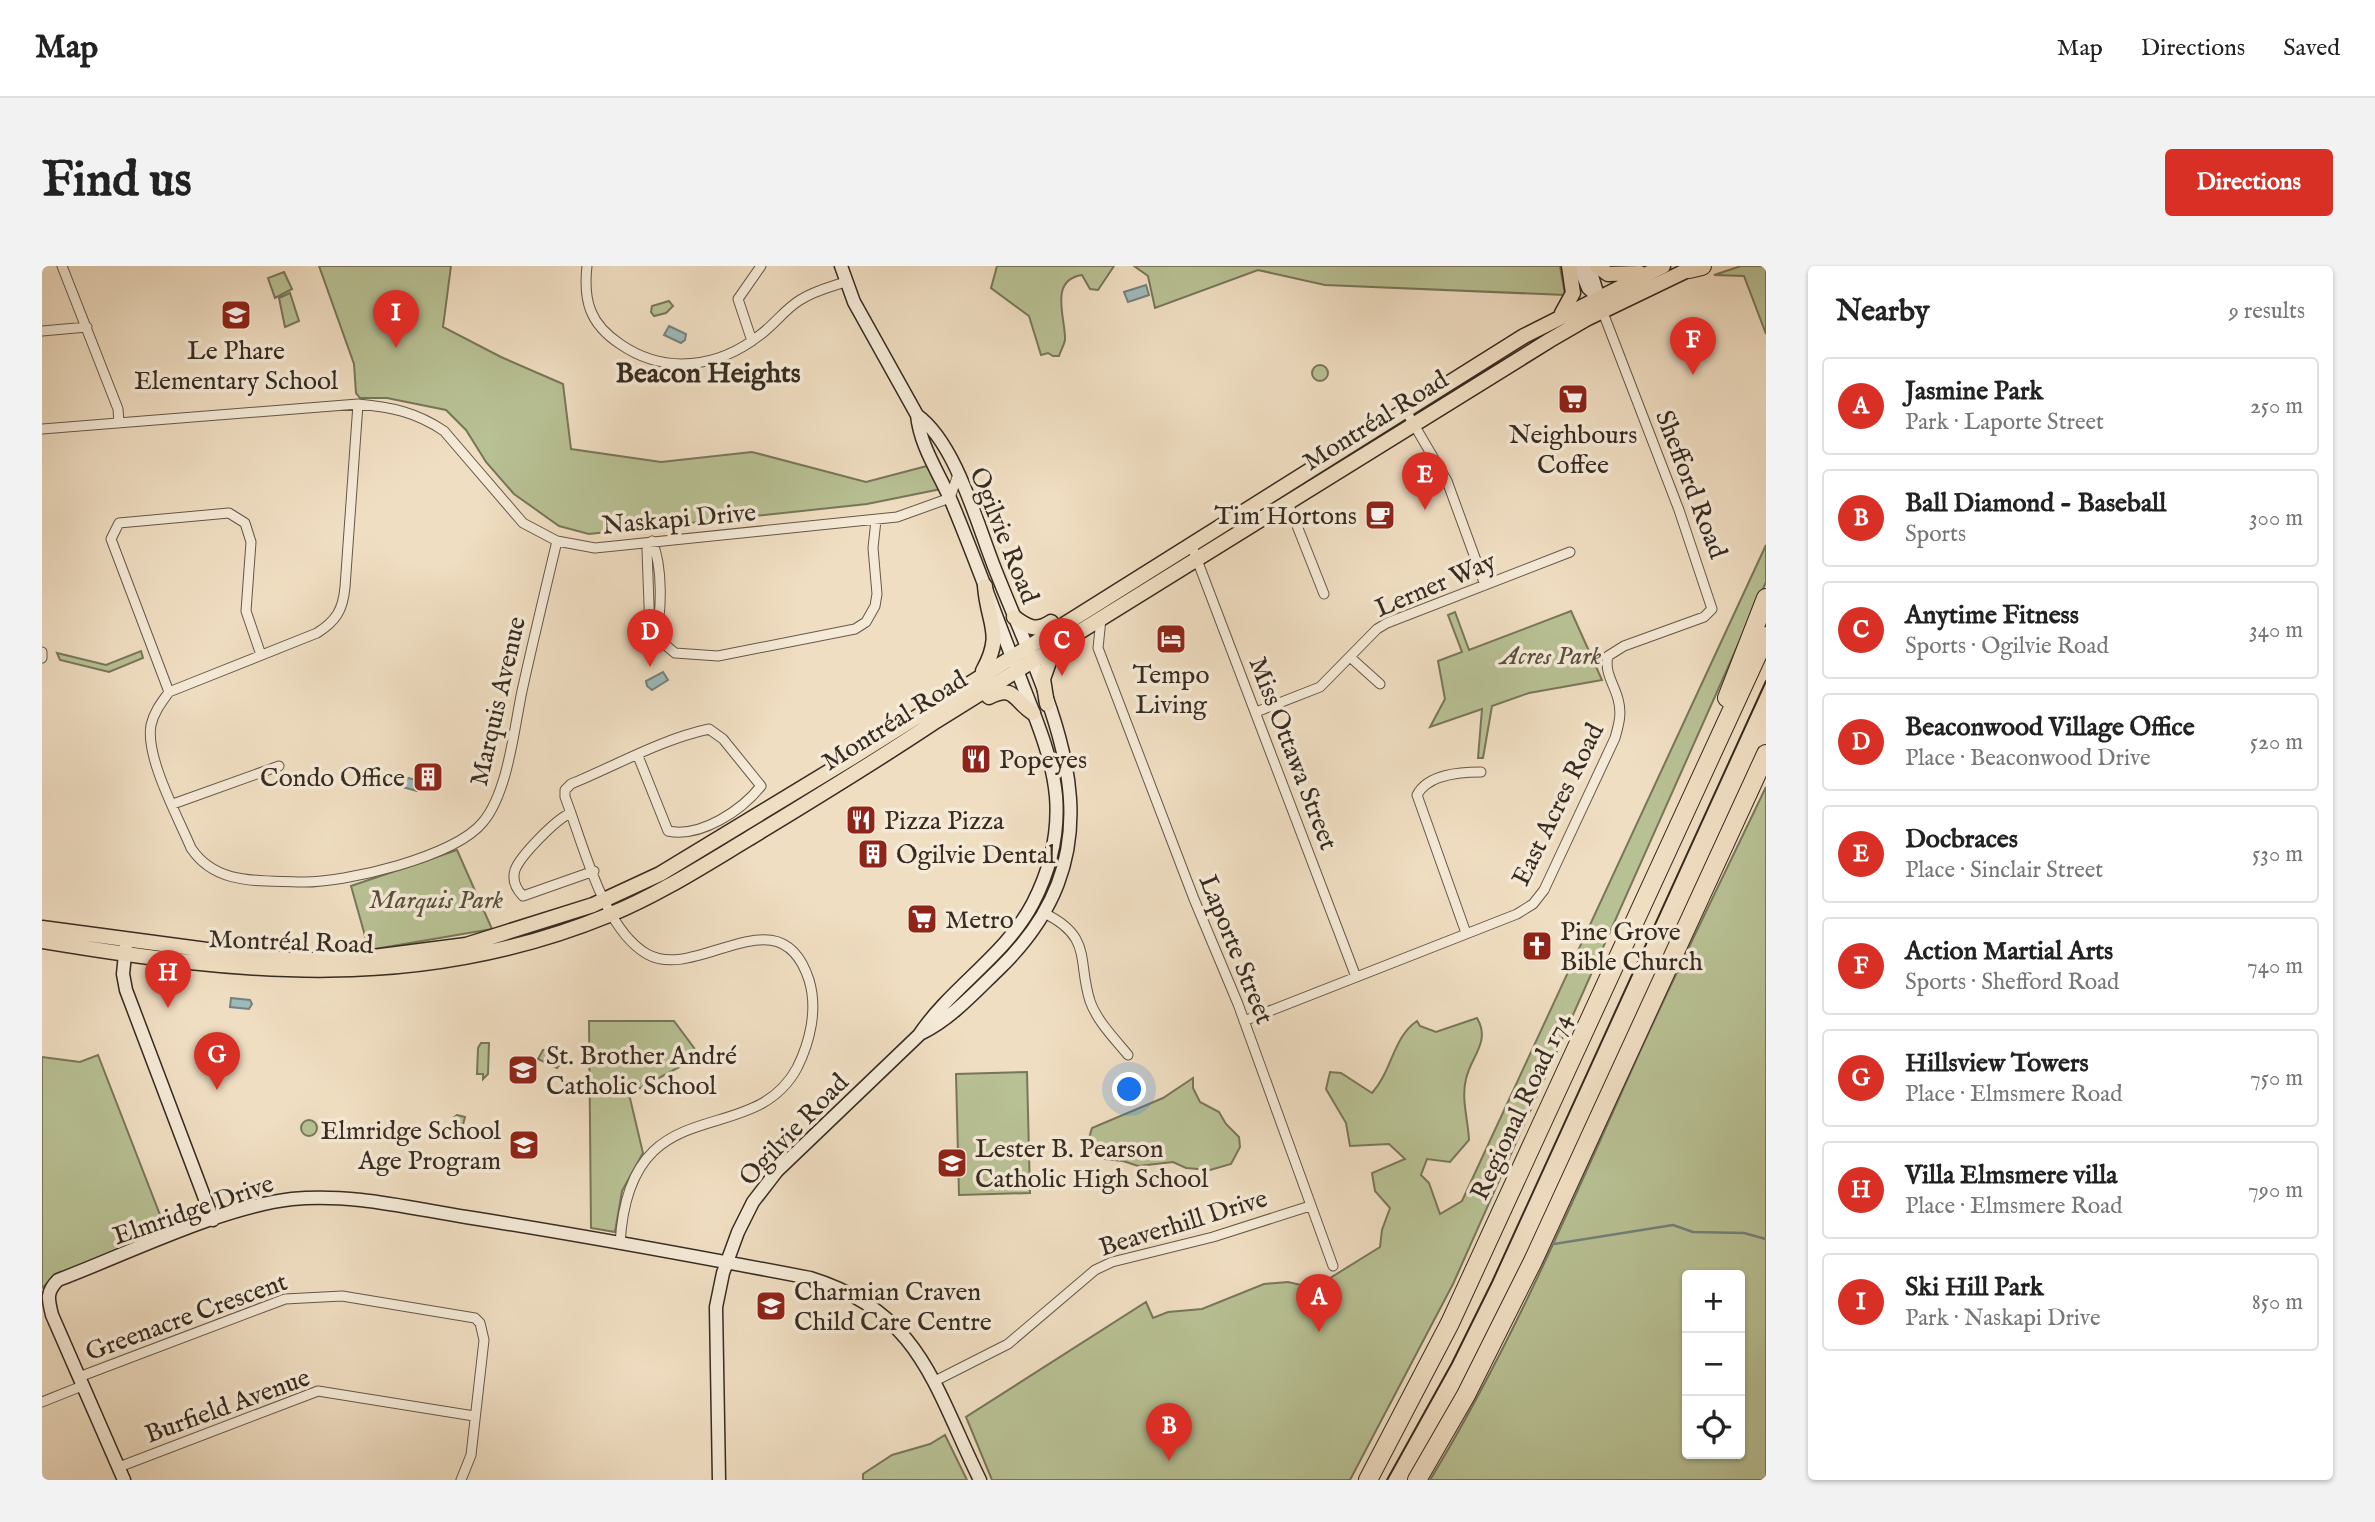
<!DOCTYPE html>
<meta charset="utf-8">
<style>
body{margin:0;font-family:"IM FELL English",serif;background:#f2f2f2;color:#222}
.controls{position:absolute;right:21px;bottom:21px;display:grid;overflow:hidden;border-radius:7px;box-shadow:0 2px 5px #0004}
.controls button{width:63px;height:63px;display:grid;place-items:center;padding:0;border:0;border-bottom:2px solid #e0e0e0;background:#fff;color:#222;font:35px sans-serif}
.you{position:absolute;left:1088px;top:824px;width:24px;height:24px;margin:-18px;border:5px solid #fff;border-radius:50%;background:#1a73e8;box-shadow:0 0 0 10px #1a73e833}
.badge{display:grid;place-items:center;width:46px;height:46px;border-radius:50%;background:#d93025;color:#fff;font-size:23px;font-weight:700}
.pin{position:absolute;translate:-50% -58px;filter:drop-shadow(0 2px 4px #0008)}
.pin::after{content:'';position:absolute;top:37px;width:24px;height:21px;background:inherit;clip-path:polygon(0 0,100% 0,50% 100%)}
.list{margin:0;padding:0;list-style:none}
h2{display:flex;justify-content:space-between;align-items:center;height:91px;margin:0;padding:0 28px;font-size:30px}
h2 small{font-size:23px;font-weight:400;color:#767676}
.list li{display:grid;grid-template-columns:46px 1fr auto;gap:21px;align-items:center;box-sizing:border-box;height:98px;margin:0 14px 14px;padding:0 14px;border:2px solid #e0e0e0;border-radius:7px}
.list b{display:block;font-size:26px;white-space:nowrap}
.list p{margin:0;font-size:23px;white-space:nowrap;color:#767676}
.list em{font-size:23px;font-style:normal;color:#767676}
.icon{flex:none;width:38px;height:38px;fill:none;stroke:currentColor;stroke-width:2;stroke-linecap:round;stroke-linejoin:round}
.map{position:relative;flex:none;width:1724px;height:1214px;overflow:hidden;border-radius:7px}
header{display:flex;align-items:center;gap:42px;box-sizing:border-box;height:98px;padding:0 35px;background:#fff;border-bottom:2px solid #e0e0e0}
header strong{font-size:33px}
nav{display:flex;gap:38px;margin-inline-start:auto;font-size:24px}
.intro{display:flex;align-items:center;justify-content:space-between;box-sizing:border-box;height:168px;padding:0 42px}
h1{margin:0;font-size:49px}
.button{padding:18px 32px;border-radius:7px;background:#d93025;color:#fff;font-size:24px;font-weight:700}
main{display:flex;gap:42px;padding:0 42px}
aside{flex:1;background:#fff;border-radius:7px;box-shadow:0 2px 5px #0004}
.map>svg:first-child{display:block}
.green{fill:#b8c194;stroke:#78765a;stroke-width:2;fill-rule:evenodd}
.water{fill:#9dbabb;stroke:#74817d;stroke-width:2}
.lines{fill:none;stroke-linecap:round;stroke-linejoin:round}
.stream{stroke:#74817d;stroke-width:2.5}
.street-casing{stroke:#655849;stroke-width:11}
.secondary-casing{stroke:#372b21;stroke-width:15}
.primary-casing{stroke:#372b21;stroke-width:17}
.highway-casing{stroke:#372b21;stroke-width:20}
.street{stroke:#f5ead7;stroke-width:9}
.secondary{stroke:#f5ead7;stroke-width:12}
.primary{stroke:#f0dec2;stroke-width:14}
.highway{stroke:#f0dec2;stroke-width:18}
.tram{stroke:#372b21;stroke-width:2}
.labels{text-anchor:middle;stroke-width:7;stroke-linejoin:round;paint-order:stroke}
.poi-label{font-size:26px;fill:#372b21;stroke:#f5ead7;text-anchor:start}
.street-label{font-size:26px;fill:#372b21;stroke:#f5ead7}
.park-label{font-size:26px;font-style:italic;fill:#57503e;stroke:#f5ead7}
.neighbourhood-label{font-size:28px;font-weight:bold;fill:#372b21;stroke:#f5ead7}
</style>
<header>
<strong>Map</strong>
<nav><a>Map</a><a>Directions</a><a>Saved</a></nav>
</header>
<div class="intro"><h1>Find us</h1><a class="button">Directions</a></div>
<main>
<div class="map">
<svg width="1724" height="1214" viewBox="0 0 1724 1214">
<rect width="100%" height="100%" fill="#f0dec2"/>
<filter id="stains"><feTurbulence type="fractalNoise" baseFrequency=".00286" numOctaves="4"/><feColorMatrix values="0 0 0 0 .2 0 0 0 0 .09 0 0 0 0 .02 0 0 0 .5 -.17"/></filter>
<radialGradient id="worn" r=".72"><stop offset=".6" stop-color="#630" stop-opacity="0"/><stop offset="1" stop-color="#630" stop-opacity=".3"/></radialGradient>
<path class="green" d="M277,0h132l-8,61 58,30 62,27 8,65 90,13 91,-10 114,30 61,-16 14,23 -74,15 -278,30 -30,-8 -45,-32 -28,-32 -20,-32 -20,-20 -59,-12h-27l-4,-5 -2,-29z
M955,0h117l-16,24 -8,-1 -8,-14c-34,5 -16,44 -17,65 -1,5 -4,10 -6,16h-6l-5,-3 -7,2 -12,-39 -38,-28z
M1092,0h426l5,29 -240,-10 -67,-15 -103,38 -7,-32z
M1699,0h25v68l-22,-58 -30,-1z
M242,6l8,17 -17,9 -7,-20z
M248,27l9,28 -14,6 -6,-29z
M627,35l4,5 -7,7 -12,3 -3,-4 1,-6z
M1270 107a8 8 0 1 1 16 0a8 8 0 1 1-16 0Z
M1724,279v37l-313,702 -103,196h-358l-26,-63 180,-115 7,16 15,-6 34,-3 62,-25 24,-2 26,6 66,-41 2,-17 8,-22 -15,-17 -3,-18 33,-14 -16,-15 -39,2 -4,-23 -20,-34 4,-17 11,1 31,20c20,-22 21,-56 45,-72l3,5 16,6 41,-14c14,24 -6,38 -11,61 -5,20 2,40 3,61l-19,22 -23,-3 -6,16 8,8 11,31 22,-13z
M1529,345l31,69 -73,13 -37,13 -9,52h-5l4,-49 -52,18 15,-28 -7,-38 24,-9 -14,-37 7,-3 14,38z
M99,385l2,7 -34,14 -49,-12 -3,-7 49,12z
M1724,521v693h-336c82,-135 143,-280 208,-424 41,-90 85,-179 128,-269zM1645,1009h53v179h-53z
M415,584l35,79 -123,21 -18,-64z
M547,755h85l26,35 -71,38 14,59 -21,38 -7,41 -24,-4z
M439,777h8l-1,31 -5,5v-5h-6l1,-26z
M518,783l3,2 1,9 -7,8 -19,-9 5,-9z
M56,789l69,178 -110,42 -15,13v-231l38,5z
M985,806l3,121 -71,2 -3,-121z
M1151,812v10l7,14 19,10 7,12 13,13 1,10 -9,17 -21,6 -24,-2 -13,-6 -35,4 -15,-5 -27,-3 -9,-13 5,-17 71,-30z
M415,849l8,2 -5,19 -7,-2v-16z
M259 862a8 8 0 1 1 16 0a8 8 0 1 1-16 0Z
M903,1169l22,45h-104v-6l29,-19 38,-11z"/>
<path class="water" d="M1104,19l3,10 -21,7 -4,-10z
M627,60l17,8 -1,6 -4,3 -17,-8z
M621,406l5,8 -16,10 -5,-4 -1,-5z
M359,510l18,5 -2,10 -18,-5z
M189,732l19,2 2,4 -3,5 -19,-2z"/>
<g class="lines">
<path class="stream" d="M1512,978l119,-19 20,7 51,1 22,6"/>
<g class="street-casing">
<path id="street" d="M20,0l56,143 1,14
M545,0c-4,35 3,58 33,78 45,31 98,24 140,-9 14,-10 25,-26 40,-35 14,-9 30,-13 45,-18
M0,65l45,-4
M710,75l-14,-42 23,-33
M316,138l-13,183c-2,23 -9,34 -28,46l-148,59c-8,11 -15,20 -18,33 -6,32 27,92 40,123 25,38 69,32 110,34 44,1 154,-25 182,-60 25,-30 31,-93 39,-131 11,-50 23,-100 35,-150
M1364,145l41,70 38,104
M0,163l316,-25c33,3 58,8 86,27l79,92 34,18 38,7 302,-31 53,-19 8,-24
M1246,237l36,91
M610,275l-5,9 3,82 25,21 43,3 137,-27 11,-7 9,-16 2,-12 -4,-46 3,-28
M610,275c11,26 10,71 3,98
M1149,278l165,433
M1059,353l-3,29 96,251 44,105 95,262
M0,386v6
M1308,391l30,27
M127,426l-58,-153 8,-16 110,-10 16,10 6,19 -5,69 15,44
M1214,446l64,-25 57,-58 10,-6 183,-71
M131,538l106,-38
M529,547c-14,5 -51,43 -56,57 -3,10 1,19 8,26l71,-25
M1002,647c49,24 33,47 46,88 7,20 24,37 38,54
M1424,667l-49,-138c11,-21 43,-23 64,-23
M1202,755l273,-107 16,-10 11,-14 71,-152c4,-14 7,-25 3,-39 -4,-15 -14,-27 -10,-43l16,-10 80,-29 8,-8 -33,-99 -77,-200
M578,978c9,-161 131,-91 177,-176 13,-26 21,-59 12,-88 -29,-90 -111,3 -162,-26 -44,-25 -64,-111 -82,-157v-7l6,-6c44,-18 91,-45 138,-55l14,10 38,47c-19,24 -60,52 -93,45l-30,-75
M37,1111l206,-78 57,-3 133,22 5,5 4,17 -13,115 -10,25
M893,1115l73,-37 87,-74 17,-8 101,-25 97,-31
M0,1136l40,-16
M77,1201l199,-76 156,25"/>
</g>
<g class="secondary-casing">
<path id="secondary" d="M1537,0l9,22 10,9
M1547,0l12,39
M875,149c39,28 60,109 78,154 55,140 136,272 4,400 -24,23 -47,49 -77,64
M84,678l-3,30 3,16 87,230
M82,1214l-72,-165c-4,-16 -6,-23 6,-35 69,-26 163,-73 234,-81 58,-6 117,9 174,18 115,18 229,39 344,61 111,34 124,109 170,202
M677,1214l-3,-173 7,-34 15,-41 15,-30 24,-31 142,-136c32,-48 87,-80 114,-132 17,-33 26,-69 23,-107 -4,-43 -24,-86 -39,-126 -22,-56 -42,-112 -65,-167 -13,-30 -32,-57 -35,-88l-63,-113 -13,-36"/>
</g>
<g class="primary-casing">
<path id="primary" d="M1555,0l11,8 32,-1
M1520,47l11,-20 -4,-27
M972,351c13,10 22,15 37,5
M941,405c21,-38 5,-46 2,-85
M947,431c26,-13 25,4 44,16
M1005,438l-4,-25 11,-31
M0,662l195,26 55,6h58l116,-15 127,-40 67,-31 193,-117 671,-421 139,-70
M0,675c198,33 377,52 567,-26 49,-20 94,-49 139,-76 64,-39 127,-77 188,-118l614,-381 38,-22 108,-52"/>
</g>
<g class="highway-casing">
<path id="highway" d="M1647,3l13,-3
M1685,432l39,-100
M1326,1214l82,-157 316,-687
M1375,1214l49,-85 67,-134 233,-507"/>
</g>
<use href="#street" class="street"/>
<use href="#secondary" class="secondary"/>
<use href="#primary" class="primary"/>
<use href="#highway" class="highway"/>
<path class="tram" d="M1345,1214l65,-117 40,-81 274,-601"/>
</g>
<defs>
<g id="school-square" transform="scale(1.575)"><rect x="-9" y="-9" width="18" height="18" rx="4" fill="#8f2418" stroke="#f5ead7"/><path d="M0-5L7-2L0 1L-7-2ZM-4 1L0 2.5L4 1V4Q0 6-4 4Z" fill="#fff"/></g>
<g id="supermarket-square" transform="scale(1.575)"><rect x="-9" y="-9" width="18" height="18" rx="4" fill="#8f2418" stroke="#f5ead7"/><path d="M-6-5.5h2.5l.6 2H6L4.5 2H-2.5L-4.4-4H-6ZM-1.5 3.2a1.3 1.3 0 1 0 .1 0ZM3 3.2a1.3 1.3 0 1 0 .1 0Z" fill="#fff"/></g>
<g id="cafe-square" transform="scale(1.575)"><rect x="-9" y="-9" width="18" height="18" rx="4" fill="#8f2418" stroke="#f5ead7"/><path d="M-5.5-4.5H6V0H3Q3 3.5 0 3.5H-2.5Q-5.5 3.5-5.5 0ZM3-3.2v2h1.7v-2ZM-6 4.5H4V6H-6Z" fill="#fff"/></g>
<g id="hotel-square" transform="scale(1.575)"><rect x="-9" y="-9" width="18" height="18" rx="4" fill="#8f2418" stroke="#f5ead7"/><path d="M-6-4.5h1.5V1H6V5H4.5V3h-9V5H-6ZM-4 0a1.8 1.8 0 1 1 3.6 0ZM.5 0V-2.5h3Q6-2.5 6 0Z" fill="#fff"/></g>
<g id="restaurant-square" transform="scale(1.575)"><rect x="-9" y="-9" width="18" height="18" rx="4" fill="#8f2418" stroke="#f5ead7"/><path d="M-5-6h1v4h1v-4h1v4h1v-4h1v5L-1.5 .5V6h-2V.5L-5-1ZM5-6V6H3V1.5H1.5Q1.5-4 5-6Z" fill="#fff"/></g>
<g id="building-square" transform="scale(1.575)"><rect x="-9" y="-9" width="18" height="18" rx="4" fill="#8f2418" stroke="#f5ead7"/><path d="M-4-6H4V6H1V3H-1V6H-4ZM-2.5-4.3h1.7v1.8h-1.7ZM.8-4.3h1.7v1.8H.8ZM-2.5-1h1.7V.8h-1.7ZM.8-1h1.7V.8H.8Z" fill="#fff"/></g>
<g id="church-square" transform="scale(1.575)"><rect x="-9" y="-9" width="18" height="18" rx="4" fill="#8f2418" stroke="#f5ead7"/><path d="M-1.2-6h2.4v3.5h3.3v2.4h-3.3V6h-2.4V-.1h-3.3v-2.4h3.3Z" fill="#fff"/></g>
</defs>
<g fill-rule="evenodd">
<use href="#school-square" x="194" y="49"/>
<use href="#supermarket-square" x="1531" y="133"/>
<use href="#cafe-square" x="1338" y="249"/>
<use href="#hotel-square" x="1129" y="373"/>
<use href="#restaurant-square" x="934" y="493"/>
<use href="#building-square" x="386" y="511"/>
<use href="#restaurant-square" x="819" y="554"/>
<use href="#building-square" x="831" y="588"/>
<use href="#supermarket-square" x="880" y="653"/>
<use href="#church-square" x="1495" y="680"/>
<use href="#school-square" x="481" y="804"/>
<use href="#school-square" x="482" y="879"/>
<use href="#school-square" x="910" y="897"/>
<use href="#school-square" x="729" y="1040"/>
</g>
<g class="labels">
<g class="poi-label">
<text x="194" y="93" text-anchor="middle">Le Phare<tspan x="194" dy="30">Elementary School</tspan></text>
<text x="1531" y="177" text-anchor="middle">Neighbours<tspan x="1531" dy="30">Coffee</tspan></text>
<text x="1315" y="258" text-anchor="end">Tim Hortons</text>
<text x="1129" y="417" text-anchor="middle">Tempo<tspan x="1129" dy="30">Living</tspan></text>
<text x="957" y="502">Popeyes</text>
<text x="363" y="520" text-anchor="end">Condo Office</text>
<text x="842" y="563">Pizza Pizza</text>
<text x="854" y="597">Ogilvie Dental</text>
<text x="903" y="662">Metro</text>
<text x="1518" y="674">Pine Grove<tspan x="1518" dy="30">Bible Church</tspan></text>
<text x="504" y="798">St. Brother André<tspan x="504" dy="30">Catholic School</tspan></text>
<text x="459" y="873" text-anchor="end">Elmridge School<tspan x="459" dy="30">Age Program</tspan></text>
<text x="933" y="891">Lester B. Pearson<tspan x="933" dy="30">Catholic High School</tspan></text>
<text x="752" y="1034">Charmian Craven<tspan x="752" dy="30">Child Care Centre</tspan></text>
</g>
<g class="street-label">
<text transform="translate(1333 154) rotate(-32)" y="9">Montréal Road</text>
<text transform="translate(1650 218) rotate(69)" y="9">Shefford Road</text>
<text transform="translate(637 252) rotate(-5)" y="9">Naskapi Drive</text>
<text transform="translate(963 269) rotate(68)" y="9">Ogilvie Road</text>
<text transform="translate(1393 318) rotate(-23)" y="9">Lerner Way</text>
<text transform="translate(455 435) rotate(-77)" y="9">Marquis Avenue</text>
<text transform="translate(852 454) rotate(-32)" y="9">Montréal Road</text>
<text transform="translate(1252 487) rotate(69)" y="9">Miss Ottawa Street</text>
<text transform="translate(1515 538) rotate(-64)" y="9">East Acres Road</text>
<text transform="translate(249 675) rotate(2)" y="9">Montréal Road</text>
<text transform="translate(1195 683) rotate(68)" y="9">Laporte Street</text>
<text transform="translate(1478 840) rotate(-65)" y="9">Regional Road 174</text>
<text transform="translate(751 863) rotate(-46)" y="9">Ogilvie Road</text>
<text transform="translate(151 943) rotate(-19)" y="9">Elmridge Drive</text>
<text transform="translate(1141 956) rotate(-17)" y="9">Beaverhill Drive</text>
<text transform="translate(144 1050) rotate(-20)" y="9">Greenacre Crescent</text>
<text transform="translate(185 1139) rotate(-20)" y="9">Burfield Avenue</text>
</g>
<g class="park-label">
<text x="1509" y="398">Acres Park</text>
<text x="394" y="642">Marquis Park</text>
</g>
<g class="neighbourhood-label">
<text x="666" y="116">Beacon Heights</text>
</g>
</g>
<rect width="100%" height="100%" filter="url(#stains)"/>
<rect width="100%" height="100%" fill="url(#worn)"/>
</svg>
<div class="controls">
<button>+</button>
<button>−</button>
<button><svg class="icon" aria-label="locate" viewBox="0 0 24 24"><circle cx="12" cy="12" r="6"/><path d="M12 2v4M12 18v4M2 12h4M18 12h4"/></svg></button>
</div>
<div class="you"></div>
<div class="pin badge" style="left:1277px;top:1066px">A</div>
<div class="pin badge" style="left:1127px;top:1195px">B</div>
<div class="pin badge" style="left:1020px;top:410px">C</div>
<div class="pin badge" style="left:608px;top:401px">D</div>
<div class="pin badge" style="left:1383px;top:244px">E</div>
<div class="pin badge" style="left:1651px;top:109px">F</div>
<div class="pin badge" style="left:175px;top:824px">G</div>
<div class="pin badge" style="left:126px;top:742px">H</div>
<div class="pin badge" style="left:354px;top:82px">I</div>
</div>
<aside>
<h2>Nearby<small>9 results</small></h2>
<ul class="list">
<li><span class="badge">A</span><div><b>Jasmine Park</b><p>Park · Laporte Street</p></div><em>250 m</em></li>
<li><span class="badge">B</span><div><b>Ball Diamond - Baseball</b><p>Sports</p></div><em>300 m</em></li>
<li><span class="badge">C</span><div><b>Anytime Fitness</b><p>Sports · Ogilvie Road</p></div><em>340 m</em></li>
<li><span class="badge">D</span><div><b>Beaconwood Village Office</b><p>Place · Beaconwood Drive</p></div><em>520 m</em></li>
<li><span class="badge">E</span><div><b>Docbraces</b><p>Place · Sinclair Street</p></div><em>530 m</em></li>
<li><span class="badge">F</span><div><b>Action Martial Arts</b><p>Sports · Shefford Road</p></div><em>740 m</em></li>
<li><span class="badge">G</span><div><b>Hillsview Towers</b><p>Place · Elmsmere Road</p></div><em>750 m</em></li>
<li><span class="badge">H</span><div><b>Villa Elmsmere villa</b><p>Place · Elmsmere Road</p></div><em>790 m</em></li>
<li><span class="badge">I</span><div><b>Ski Hill Park</b><p>Park · Naskapi Drive</p></div><em>850 m</em></li>
</ul>
</aside>
</main>
